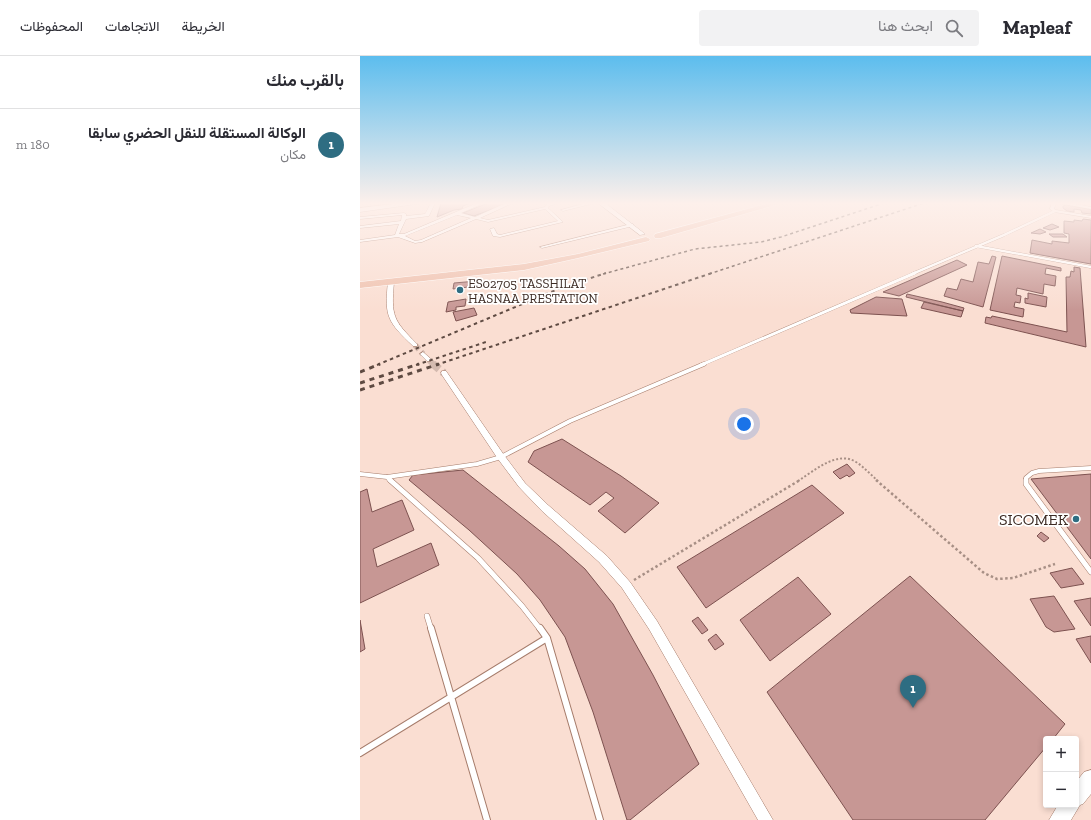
<!DOCTYPE html>
<html lang="ar">
<meta charset="utf-8">
<style>
body{margin:0;font-family:"Zilla Slab",Vazirmatn,serif;background:#f2f2f3;color:#2b2b33;direction:rtl}
.controls{position:absolute;right:12px;bottom:12px;display:grid;overflow:hidden;border-radius:4px;box-shadow:0 2px 6px #0003}
.controls button{width:36px;height:36px;display:grid;place-items:center;padding:0;border:0;border-bottom:1px solid #e1e1e2;background:#fff;color:#2b2b33;font:20px sans-serif}
.you{position:absolute;left:384px;top:368px;width:14px;height:14px;margin:-10px;border:3px solid #fff;border-radius:50%;background:#1a73e8;box-shadow:0 0 0 6px #1a73e833}
.badge{display:grid;place-items:center;width:26px;height:26px;border-radius:50%;background:#2e6d82;color:#fff;font-size:13px;font-weight:700}
.pin{position:absolute;translate:-50% -33px;filter:drop-shadow(0 1px 2px #0008)}
.pin::after{content:'';position:absolute;top:21px;width:14px;height:12px;background:inherit;clip-path:polygon(0 0,100% 0,50% 100%)}
.list{margin:0;padding:0;list-style:none}
h2{display:flex;justify-content:space-between;align-items:center;height:52px;margin:0;padding:0 16px;font-size:17px}
h2 small{font-size:13px;font-weight:400;color:#7c7c81}
.list li{display:grid;grid-template-columns:26px 1fr auto;gap:12px;align-items:center;box-sizing:border-box;height:72px;padding:0 16px;border-top:1px solid #e1e1e2}
.list b{display:block;font-size:15px;white-space:nowrap}
.list p{margin:0;font-size:13px;white-space:nowrap;color:#7c7c81}
.list em{font-size:13px;font-style:normal;color:#7c7c81}
.icon{flex:none;width:22px;height:22px;fill:none;stroke:currentColor;stroke-width:2;stroke-linecap:round;stroke-linejoin:round}
.map{position:relative;flex:none;width:731px;height:764px;overflow:hidden;direction:ltr}
header{display:flex;align-items:center;gap:24px;box-sizing:border-box;height:56px;padding:0 20px;background:#fff;border-bottom:1px solid #e1e1e2}
header strong{font-size:19px}
nav{display:flex;gap:22px;margin-inline-start:auto;font-size:14px}
.search{width:280px;height:36px;background:#f2f2f3;display:flex;align-items:center;gap:10px;box-sizing:border-box;padding:0 14px;border-radius:4px;color:#7c7c81;font-size:15px}
main{display:flex}
aside{flex:1;background:#fff}
.map>svg:first-child{display:block}
.building{fill:#c79794;stroke:#7d5250}
.lines{fill:none;stroke-linecap:round;stroke-linejoin:round}
.street-tunnel-far1{stroke:#d4baaf;stroke-width:6;stroke-dasharray:6 3;stroke-linecap:butt}
.street-tunnel{stroke:#d4baaf;stroke-width:8;stroke-dasharray:8 4;stroke-linecap:butt}
.lane-far4-casing{stroke:#a67c6b;stroke-width:3}
.lane-far3-casing{stroke:#a67c6b;stroke-width:3.5}
.lane-far2-casing{stroke:#a67c6b;stroke-width:5}
.lane-far1-casing{stroke:#a67c6b;stroke-width:6}
.lane-casing{stroke:#a67c6b;stroke-width:8}
.street-casing{stroke:#a67c6b;stroke-width:1}
.secondary-casing{stroke:#a67c6b;stroke-width:1}
.primary-casing{stroke:#fff;stroke-width:1}
.path-far1{stroke:#a78f85;stroke-width:2;stroke-dasharray:2 2;stroke-linecap:butt}
.path{stroke:#a78f85;stroke-width:2.5;stroke-dasharray:2.5 2.5;stroke-linecap:butt}
.lane-far4{stroke:#fff;stroke-width:2.5}
.lane-far3{stroke:#fff;stroke-width:3}
.lane-far2{stroke:#fff;stroke-width:4}
.lane-far1{stroke:#fff;stroke-width:5}
.lane{stroke:#fff;stroke-width:6}
.street{fill:#fff;fill-rule:evenodd}
.secondary{fill:#fff;fill-rule:evenodd}
.primary{fill:#efc1ae;fill-rule:evenodd}
.rail-far2{stroke:#5e4a42;stroke-width:1.5;stroke-dasharray:3 3;stroke-linecap:butt}
.rail-far1{stroke:#5e4a42;stroke-width:2;stroke-dasharray:3.5 3.5;stroke-linecap:butt}
.rail{stroke:#5e4a42;stroke-width:3;stroke-dasharray:5 5;stroke-linecap:butt}
.poi-dot{fill:#2e6d82;stroke:#fff;stroke-width:1.5}
.labels{text-anchor:middle;stroke-width:3.5;stroke-linejoin:round;paint-order:stroke}
.far-poi-label{font-size:13px;fill:#3c2a23;stroke:#fff;text-anchor:start}
.poi-label{font-size:16px;fill:#3c2a23;stroke:#fff;text-anchor:end}
</style>
<header>
<strong>Mapleaf</strong>
<div class="search"><svg class="icon" aria-label="search" viewBox="0 0 24 24"><circle cx="10" cy="10" r="6"/><path d="M15 15l6 6"/></svg>ابحث هنا</div>
<nav><a>الخريطة</a><a>الاتجاهات</a><a>المحفوظات</a></nav>
</header>
<main>
<div class="map">
<svg width="731" height="764" viewBox="0 0 731 764">
<rect width="100%" height="100%" fill="#faded2"/>
<path class="building" d="M81,147h29l-7,3 -1,3 -8,1 -17,7z
M128,147h20l-34,13 -11,-3z
M706,149l25,4v5l-9,-1 -1,-3 -7,-1v3l-7,-1 -4,-3v-2z
M723,163l8,1v44l-61,-11 2,-13 20,4v-3l17,2v-9l-5,-1v-12l10,1v-2l8,1z
M692,168l7,3 -9,3 -7,-2z
M680,173l6,3 -6,2 -9,-1z
M689,178h14l4,3h-14z
M632,200l4,1 -13,50 -39,-11 3,-8 10,2 4,-11 12,3 5,-20 11,2z
M642,200l59,12v3l-15,-3 -1,6 11,2 -1,10 -11,-2 -1,10 -26,-6 -1,7 5,1 -1,7 -5,-1 -1,5 10,2 -1,8 -33,-7z
M597,204l10,5 -68,31 -16,-4z
M714,211l6,1 6,79 -101,-24 1,-6 5,1 1,-2 75,16 -1,-55h4l1,-6 3,1z
M117,225l-1,5 -23,3 1,-6z
M668,237l19,4 -1,10 -21,-4v-5l3,1z
M547,238l35,8 22,6 -1,3 -57,-14z
M516,241l26,2 5,17 -56,-3 -1,-3z
M106,243l-1,7 -9,1v3l-10,2 2,-10z
M564,246l39,9 -2,6 -40,-9z
M114,252l3,7 -21,6 -3,-9z
M202,383l59,37 38,27 -34,30 -27,-22 16,-13 -8,-6 -16,13 -62,-43 6,-11z
M487,408l8,9 -6,4 -2,-2 -7,4 -7,-7z
M103,414l96,76 26,23 28,35 40,71 46,89 -69,56h-3l-34,-108 -28,-75 -25,-37 -23,-26 -48,-44 -60,-50 4,-5z
M731,418v85l-60,-80z
M452,429l32,28 -138,95 -29,-41z
M7,433l5,23 30,-12 12,30 -41,19 4,18 54,-24 8,22 -79,38v-111z
M681,476l8,6 -5,4 -7,-6z
M712,512l12,16 -23,4 -11,-15z
M550,520l155,148 -12,15h-7v8l-61,73h-132l-86,-128z
M438,521l33,37 -61,47 -30,-41z
M694,540l21,33 -21,3 -8,-5 -16,-28z
M731,542v28l-17,-25z
M338,561l10,13 -6,4 -10,-13z
M0,564l5,29 -5,3z
M356,578l8,10 -9,6 -7,-10z
M731,580v27l-15,-24z"/>
<g class="lines">
<path class="street-tunnel-far1" d="M55,289l8,9
M69,304l5,5"/>
<path class="street-tunnel" d="M73,308l11,9"/>
<g class="lane-far4-casing">
<path id="lane-far4" d="M616,190l115,21
M552,218l92,-39 51,-24"/>
</g>
<g class="lane-far3-casing">
<path id="lane-far3" d="M341,309l214,-92"/>
</g>
<g class="lane-far2-casing">
<path id="lane-far2" d="M0,418l27,3 90,-13 24,-7 69,-36 134,-57
M27,421l4,4
M666,425v-3l6,-5 7,-2 52,-3"/>
</g>
<g class="lane-far1-casing">
<path id="lane-far1" d="M30,424l88,78 44,48 18,23
M666,424v4l65,88
M67,560l4,13"/>
</g>
<g class="lane-casing">
<path id="lane" d="M71,572l56,192
M180,572l7,10 53,182
M0,697l187,-115"/>
</g>
<g class="street-casing">
<path id="street" d="M71,147h4l-6,13 -23,3 -7,15h5l73,-31h7l-23,10 14,4 31,-14h7l-33,15 8,2 57,-13 2,-3 11,-1 -9,3 -1,2 15,14 -63,15 -7,-1 -3,-7 4,-1 3,6 3,1 58,-14 -13,-12 -57,13 -12,-3 -54,23 -7,1 -17,-6 -38,5v-2l35,-5 4,-11 -39,4v-2l41,-5 1,-6 -42,4v-2l44,-4 2,1v2l19,-2zM97,159l14,3 -50,22 -6,1 -10,-5z
M226,147h9l-32,8 -2,-1z
M692,147h4l-2,6 2,1 35,6v2l-37,-6 -4,-3z
M698,147h12l21,4v2z
M271,168h2v2l-91,22 -2,-1z
M31,224l3,2c-3,34 -1,38 23,62v2h-4c-25,-24 -29,-29 -25,-64z
M63,296l8,7v2h-4l-7,-7z
M82,315h4l58,84 21,28 23,22 59,51 23,26 27,39 116,199h-15l-109,-191 -27,-41 -23,-26 -57,-51 -23,-24 -21,-28 -56,-84 -1,-2z"/>
</g>
<g class="secondary-casing">
<path id="secondary" d="M41,147h22l-63,9v-4z
M238,147h7l40,31 -5,1z
M731,714v24l-8,10 -3,1 -9,15h-22l9,-15h18v-23l8,-10z"/>
</g>
<g class="primary-casing">
<path id="primary" d="M410,147h12l-121,35h-6l-1,-2 1,-2z
M286,181l4,2 -1,2 -71,17 -54,12 -164,18v-6l164,-18 54,-10z"/>
</g>
<path class="path-far1" d="M438,425c16,-10 39,-31 58,-19 8,5 15,13 22,19"/>
<path class="path" d="M516,424l108,93 13,6 16,-1 42,-14
M274,524l166,-100"/>
<use href="#lane-far4" class="lane-far4"/>
<use href="#lane-far3" class="lane-far3"/>
<use href="#lane-far2" class="lane-far2"/>
<use href="#lane-far1" class="lane-far1"/>
<use href="#lane" class="lane"/>
<use href="#street" class="street"/>
<use href="#secondary" class="secondary"/>
<use href="#primary" class="primary"/>
<path class="rail-far2" d="M243,218l92,-25 66,-7 20,-5 103,-34
M349,218l215,-71"/>
<path class="rail-far1" d="M17,309l186,-78 43,-14
M56,309l70,-23
M76,309l276,-92"/>
<path class="rail" d="M0,316l20,-8
M0,327l59,-19
M0,334l79,-26"/>
</g>
<linearGradient id="sky" x2="0" y2="1"><stop stop-color="#5cbdee"/><stop offset="0.58" stop-color="#fdf0eb"/><stop offset="1" stop-color="#fdf0eb" stop-opacity="0"/></linearGradient>
<rect width="731" height="254" fill="url(#sky)"/>
<g class="poi-dot">
<circle cx="100" cy="234" r="4"/>
<circle cx="716" cy="463" r="4"/>
</g>
<g class="labels">
<g class="far-poi-label">
<text x="108" y="232">ES02705 TASSHILAT<tspan x="108" dy="15">HASNAA PRESTATION</tspan></text>
</g>
<g class="poi-label">
<text x="708" y="469">SICOMEK</text>
</g>
</g>
</svg>
<div class="controls">
<button>+</button>
<button>−</button>
</div>
<div class="you"></div>
<div class="pin badge" style="left:553px;top:652px">1</div>
</div>
<aside>
<h2>بالقرب منك<small></small></h2>
<ul class="list">
<li><span class="badge">1</span><div><b>الوكالة المستقلة للنقل الحضري سابقا</b><p>مكان</p></div><em>180 m</em></li>
</ul>
</aside>
</main>
